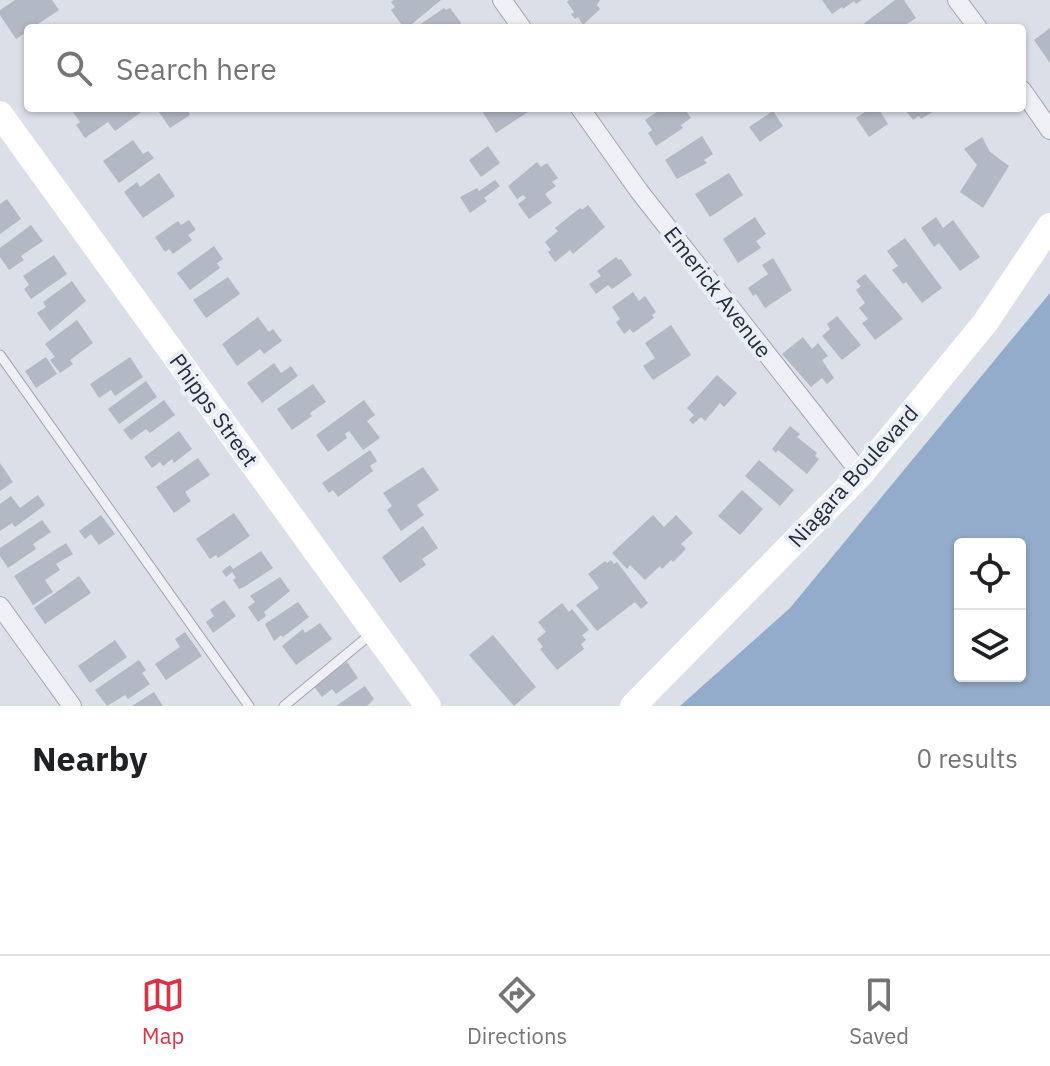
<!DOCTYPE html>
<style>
body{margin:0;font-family:"IBM Plex Sans",sans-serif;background:#f6f6f6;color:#202124}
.controls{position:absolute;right:24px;bottom:24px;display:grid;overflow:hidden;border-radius:8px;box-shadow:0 2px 6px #0004}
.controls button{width:72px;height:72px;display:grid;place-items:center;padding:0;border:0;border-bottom:2px solid #e0e0e0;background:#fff;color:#202124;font:40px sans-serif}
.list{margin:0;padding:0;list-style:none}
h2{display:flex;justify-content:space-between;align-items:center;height:104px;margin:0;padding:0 32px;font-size:34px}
h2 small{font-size:26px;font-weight:400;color:#757577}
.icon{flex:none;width:44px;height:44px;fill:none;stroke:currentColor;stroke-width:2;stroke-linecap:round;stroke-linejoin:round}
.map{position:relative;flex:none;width:1050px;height:706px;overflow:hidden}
.search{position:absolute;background:#fff;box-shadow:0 2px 6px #0004;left:24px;right:24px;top:24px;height:88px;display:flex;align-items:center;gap:20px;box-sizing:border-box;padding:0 28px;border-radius:8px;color:#757577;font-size:30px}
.sheet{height:248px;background:#fff}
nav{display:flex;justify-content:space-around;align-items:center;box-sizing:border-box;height:112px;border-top:2px solid #e0e0e0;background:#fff;font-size:22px;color:#757577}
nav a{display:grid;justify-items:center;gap:4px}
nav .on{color:#d83448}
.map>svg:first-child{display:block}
.water{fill:#93accb;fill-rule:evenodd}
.building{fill:#b2b8c4}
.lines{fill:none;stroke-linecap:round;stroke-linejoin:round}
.service-casing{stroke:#a0a6b1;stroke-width:11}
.minor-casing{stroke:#a0a6b1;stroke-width:20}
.service{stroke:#eef0f5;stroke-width:9}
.minor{stroke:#eef0f5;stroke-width:18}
.secondary{stroke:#fff;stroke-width:26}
.labels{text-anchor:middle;stroke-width:8;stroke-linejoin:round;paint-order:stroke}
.street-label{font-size:22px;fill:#242d3e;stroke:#eaeef5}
</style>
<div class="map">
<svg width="1050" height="706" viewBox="0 0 1050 706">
<rect width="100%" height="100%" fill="#dbdfe7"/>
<path class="water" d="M1050,293v413h-370l110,-98zM960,544h60v132h-60z"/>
<path class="building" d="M15,0h37l7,10 -27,18h-4v3l-12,8 -16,-24v-5z
M394,0h47l-34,28h-3l-13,-18 4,-3 -4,-5z
M569,0h31l-3,5 3,4 -17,16 -5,-8 -3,2 -4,-5 3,-2 -7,-10z
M822,0h40l-6,4 -2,-3 -11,8 -1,-2 -10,7z
M895,0h9l12,18 -15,10h-43z
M444,8l2,2 4,-2 11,15 -2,4 -44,1z
M1050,28v35l-16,-23z
M80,108h67l-32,23 -7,-9 -23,16 -9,-13 4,-3 -7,-10z
M156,108h30l4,7 -20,13z
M480,108h54l-38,25z
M663,108h21l7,10 -10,7 2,3 -27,18 -8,-13 4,-3 -7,-10z
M871,108h7l10,16 -19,13 -13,-19z
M910,108h29l-18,11 -2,-3 -6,4 -7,-9z
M773,111l10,15 -23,16 -11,-15z
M702,136l11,18 -9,6 3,3 -30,16 -12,-19z
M982,137l8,15 19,14 -26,42 -23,-16 17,-27 -13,-16z
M133,140l10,14 5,-3 6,7 -35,25 -16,-22z
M488,146l12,17 -19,14 -12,-17z
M537,162l4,5 6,-4 11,15 -6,4 4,4 -11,8 7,9 -23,16 -11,-15 8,-6 -3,-3 -6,4 -9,-13z
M159,173l16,23 -32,22 -19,-26 13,-10 3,5z
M729,173l14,22 -33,22 -15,-23z
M495,180l5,6 -16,12 3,3 -17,12 -10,-16 17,-9 2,3z
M7,199l14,20 -21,15v-30z
M588,205l17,22 -32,27 -3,-4 -15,12 -7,-10 3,-2 -6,-8 13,-11 -3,-3 25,-20 2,2z
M755,217l11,17 -10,7 5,7 -23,15 -15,-24z
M936,217l7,11 10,-8 27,37 -20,14 -21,-28 -5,4 -13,-19z
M189,220l7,10 -8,5 4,5 -19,14 -4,-5 -4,3 -10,-15 23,-16 3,4z
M31,225l12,16 -22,15 3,4 -15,10 -9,-13v-9z
M905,238l37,50 -20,15 -16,-21 -3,2 -11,-14 6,-4 -11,-15z
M214,246l9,13 -6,4 3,5 -30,22 -13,-17z
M54,255l13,19 -36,25 -7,-10 5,-4 -6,-9z
M616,257l3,3 2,-1 11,16 -20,14 -4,-4 -12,9 -7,-10 12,-8 -4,-5z
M773,258l19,32 -27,18 -9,-14 -3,2 -5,-8 20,-14 -6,-9z
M865,274l38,45 -28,21 -13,-17 6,-4 -9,-11 6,-5 -9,-13 5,-4 -5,-5z
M228,277l12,17 -34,24 -13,-18z
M72,281l14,20 -36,30 -13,-18 9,-6 -3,-5z
M633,292l6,9 6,-5 11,16 -4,3 2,3 -21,15 -3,-4 -6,5 -8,-12 4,-3 -8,-12z
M837,316l24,29 -19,15 -20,-24 8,-7 -3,-5z
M258,317l11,15 4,-3 9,12 -18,13 -4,-5 -23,17 -15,-22z
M77,320l16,23 -23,17 3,4 -13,9 -10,-13 5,-3 -10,-13z
M671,325l20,30 -38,25 -10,-14 12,-8 -10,-15z
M803,337l9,12 6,-6 10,13 -6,4 12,18 -7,6 -5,-6 -11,9 -29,-33z
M46,357l11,17 -21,14 -11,-17z
M130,357l13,20 -28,19 -4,-6 -12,8 -9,-14z
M274,363l7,10 10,-7 7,10 -36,27 -15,-20z
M717,375l20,18 -13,14 -4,-4 -15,18 -4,-4 -8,7 -4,-4 5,-5 -7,-7z
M146,381l11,16 -38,27 -11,-15z
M313,384l13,18 -16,11 2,3 -20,14 -15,-21z
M164,400l11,15 -25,18 -4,-4 -15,11 -8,-10z
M364,400l11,15 -8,6 13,17 -17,12 -14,-19 -4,3 2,4 -19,14 -12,-17z
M790,426l10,8 -3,3 20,16 -2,3 4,3 -12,15 -29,-24 -2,3 -4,-4z
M179,431l13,18 -18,14 -2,-4 -9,7 -3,-4 -8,6 -8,-11z
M370,450l7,11 -7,5 3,5 -35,26 -5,-7 -4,3 -7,-10z
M198,458l12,17 -25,17 6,9 -17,12 -18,-26z
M759,460l35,30 -14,16 -35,-30z
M0,463l13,19 -13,9z
M423,467l16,23 -22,15 7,10 -23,16 -14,-21 5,-4 -9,-13z
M742,490l21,19 -23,26 -22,-19z
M38,495l7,10 -30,22 -3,-4 -12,8v-27l11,-8 9,12z
M234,513l16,23 -32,22 -2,-3 -6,4 -14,-20z
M101,515l14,19 -16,11 -8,-11 -6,5 -6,-8z
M653,515l11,12 12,-12 17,18 -12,11 5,5 -13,13 -2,-2 -9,9 -2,-3 -15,14 -15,-15 -3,4 -15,-16z
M42,520l9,12 -18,12 3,5 -28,19 -8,-12v-8z
M423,526l15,22 -16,11 4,6 -26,18 -18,-26z
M66,543l7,11 -17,10 4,6 -15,10 8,12 -20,13 -19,-29z
M261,551l12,17 -29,19 -5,2 -6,-9 3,-2 -4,-6 -6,5 -4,-6 8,-6 3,4z
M611,560l3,4 3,-2 31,41 -7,6 -6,-7 -38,29 -21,-26 23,-17 -11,-14 17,-13 2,2z
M79,576l12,17 -46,31 -11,-16z
M280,577l10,14 -26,21 2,4 -8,6 -10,-15 7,-5 -5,-6z
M224,600l12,16 -23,17 -7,-11 8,-6 -4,-6z
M298,602l11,15 -26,20 -2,-2 -7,6 -9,-17z
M562,603l7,9 3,-3 17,21 -7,5 4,5 -5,4 3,5 -27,21 -17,-21 3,-2 -6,-8 9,-7 -8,-10z
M320,623l12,16 -36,26 -14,-19 21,-17 2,4z
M185,632l17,24 -36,24 -11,-16 25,-17 -5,-8z
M493,635l43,52 -22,19 -45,-51z
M115,640l12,17 -37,26 -12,-17z
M139,660l7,10 -4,3 8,11 -22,15 -3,-4 -18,11 -12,-16z
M347,662l11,16 -22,16 -4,-5 -10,8 -9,-12z
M365,686l9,13 -7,7h-31z
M154,692l9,14h-31z"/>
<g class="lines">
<g class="service-casing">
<path id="service" d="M0,355l249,351
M284,706l87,-72"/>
</g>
<g class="minor-casing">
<path id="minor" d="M502,0l20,28
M957,0l21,28
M1022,90l28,40
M580,108l59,83 222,283
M0,606l72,100"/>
</g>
<use href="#service" class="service"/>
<use href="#minor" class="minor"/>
<path class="secondary" d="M0,114l428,592
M633,706l228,-232 124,-151 65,-97"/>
</g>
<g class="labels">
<g class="street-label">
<text transform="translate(718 292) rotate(52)" y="8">Emerick Avenue</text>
<text transform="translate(214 410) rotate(54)" y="8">Phipps Street</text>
<text transform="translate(853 476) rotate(-48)" y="8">Niagara Boulevard</text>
</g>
</g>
</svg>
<div class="controls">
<button><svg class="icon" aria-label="locate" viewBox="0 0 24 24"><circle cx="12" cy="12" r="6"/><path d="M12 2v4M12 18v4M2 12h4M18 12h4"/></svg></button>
<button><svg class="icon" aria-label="layers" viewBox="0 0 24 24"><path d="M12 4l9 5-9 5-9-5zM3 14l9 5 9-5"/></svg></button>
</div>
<div class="search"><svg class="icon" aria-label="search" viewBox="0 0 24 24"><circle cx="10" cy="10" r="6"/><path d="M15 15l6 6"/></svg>Search here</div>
</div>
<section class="sheet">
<h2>Nearby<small>0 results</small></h2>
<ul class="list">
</ul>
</section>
<nav>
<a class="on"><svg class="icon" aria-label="map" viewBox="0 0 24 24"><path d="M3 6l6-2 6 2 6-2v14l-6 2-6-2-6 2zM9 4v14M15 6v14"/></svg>Map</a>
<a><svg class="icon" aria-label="directions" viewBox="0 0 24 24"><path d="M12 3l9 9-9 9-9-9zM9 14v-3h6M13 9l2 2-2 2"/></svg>Directions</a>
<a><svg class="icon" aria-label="saved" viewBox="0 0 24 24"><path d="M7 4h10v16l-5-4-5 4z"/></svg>Saved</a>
</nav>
